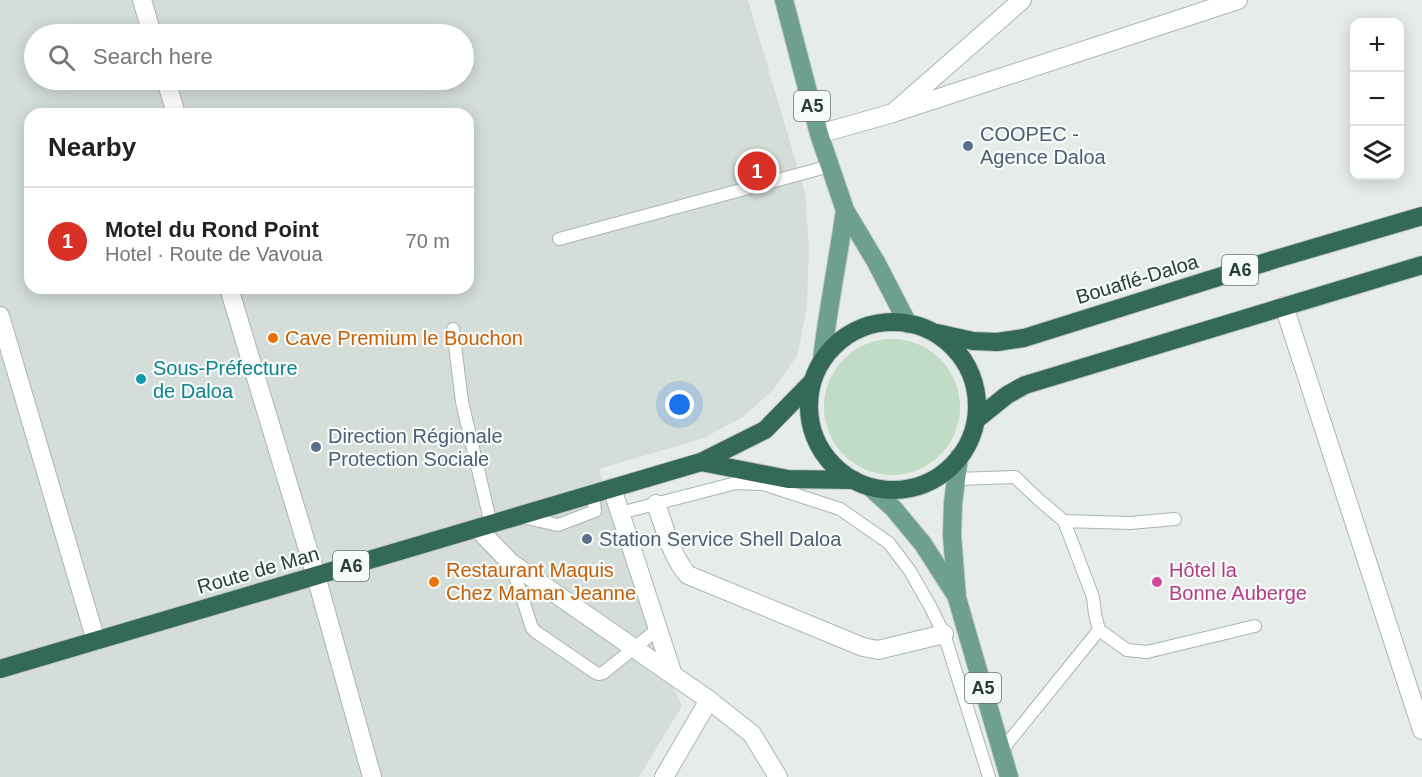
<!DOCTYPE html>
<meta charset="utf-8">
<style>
body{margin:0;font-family:Helvetica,sans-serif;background:#f2f2f2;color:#222}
.controls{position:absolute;right:18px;top:18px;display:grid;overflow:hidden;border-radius:12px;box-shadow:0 3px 15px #0003}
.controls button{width:54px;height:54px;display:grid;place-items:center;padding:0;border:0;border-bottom:2px solid #e0e0e0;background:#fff;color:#222;font:30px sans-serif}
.you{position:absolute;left:680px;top:405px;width:21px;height:21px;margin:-15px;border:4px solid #fff;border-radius:50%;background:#1a73e8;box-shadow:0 0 0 9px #1a73e833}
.badge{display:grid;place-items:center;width:39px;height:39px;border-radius:50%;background:#d93025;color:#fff;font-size:20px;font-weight:700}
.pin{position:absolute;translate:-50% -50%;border:3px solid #fff;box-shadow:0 2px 6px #0006}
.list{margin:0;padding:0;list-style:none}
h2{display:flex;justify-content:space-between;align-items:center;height:78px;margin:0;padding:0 24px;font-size:26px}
h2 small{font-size:20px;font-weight:400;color:#767676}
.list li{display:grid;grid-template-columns:39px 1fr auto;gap:18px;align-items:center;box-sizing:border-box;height:108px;padding:0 24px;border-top:2px solid #e0e0e0}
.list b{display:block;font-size:22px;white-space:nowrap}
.list p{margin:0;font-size:20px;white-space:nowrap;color:#767676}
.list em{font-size:20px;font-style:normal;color:#767676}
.icon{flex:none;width:33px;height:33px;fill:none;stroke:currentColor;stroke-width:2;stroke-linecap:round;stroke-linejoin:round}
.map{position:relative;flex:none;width:1422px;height:777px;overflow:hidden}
.search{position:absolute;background:#fff;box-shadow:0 3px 15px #0003;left:24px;top:24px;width:450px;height:66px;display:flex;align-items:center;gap:15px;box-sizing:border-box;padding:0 21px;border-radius:33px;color:#767676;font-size:22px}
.panel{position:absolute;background:#fff;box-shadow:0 3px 15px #0003;left:24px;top:108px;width:450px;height:186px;border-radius:18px}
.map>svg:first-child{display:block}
.built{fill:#d4ddd8;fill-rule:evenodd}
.green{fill:#c1dcc6}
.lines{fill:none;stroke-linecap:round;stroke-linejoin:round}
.lane-casing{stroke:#a9b5b0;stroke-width:14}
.street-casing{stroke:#a9b5b0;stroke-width:20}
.primary-casing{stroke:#c2c9c7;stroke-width:20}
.highway-casing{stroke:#c2c9c7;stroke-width:20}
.lane{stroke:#fff;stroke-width:12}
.street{stroke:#fff;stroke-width:18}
.primary{stroke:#6e9f8f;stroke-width:18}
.highway{stroke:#346859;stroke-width:18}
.service-dot{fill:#5c6f8a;stroke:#f6faf8;stroke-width:2}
.food-dot{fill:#e8710a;stroke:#f6faf8;stroke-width:2}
.culture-dot{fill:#0f9aa8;stroke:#f6faf8;stroke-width:2}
.hotel-dot{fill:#d1479c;stroke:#f6faf8;stroke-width:2}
.labels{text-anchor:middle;stroke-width:4.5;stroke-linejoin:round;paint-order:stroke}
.shield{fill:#f6faf8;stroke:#647670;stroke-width:1.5}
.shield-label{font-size:18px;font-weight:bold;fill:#263e36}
.service-label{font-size:20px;fill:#4e5e75;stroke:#f6faf8;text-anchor:start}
.street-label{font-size:20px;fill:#263e36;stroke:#f6faf8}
.food-label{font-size:20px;fill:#c56008;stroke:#f6faf8;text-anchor:start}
.culture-label{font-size:20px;fill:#0d838f;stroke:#f6faf8;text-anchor:start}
.hotel-label{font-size:20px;fill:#b23c85;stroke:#f6faf8;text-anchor:start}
</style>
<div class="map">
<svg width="1422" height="777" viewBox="0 0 1422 777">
<rect width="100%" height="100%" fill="#e6ede9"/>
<path class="built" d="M0,0h748l57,193 4,53 -2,59 -9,49 -24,35 -31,28 -39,21 -105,31 56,179 27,58 -43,71h-639zM34,34h430v46h-430zM30,114h438v174h-438z"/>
<path class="green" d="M824 407a68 68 0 1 1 136 0a68 68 0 1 1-136 0Z"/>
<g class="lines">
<g class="lane-casing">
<path id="lane" d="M559,239l271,-73
M453,329l9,73 29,122
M956,479l59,-2 23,22 26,22 66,2 45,-4
M620,513l116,-30 27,1 77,25 49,34 21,28 20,35 14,28 45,143
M522,517l36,8 37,-14 -2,-17
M511,563l21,65 4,4 60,41 3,1 4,-1 55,-44
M1099,630l28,20 20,2 108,-26
M1002,750l97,-120 -4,-16 -2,-17 -29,-76"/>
</g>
<g class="street-casing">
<path id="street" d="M142,0l10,34
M166,80l10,34
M893,113l345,-113
M819,134l74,-21 129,-113
M229,288l87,288 56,201
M1284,306l138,424
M0,316l96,325
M612,488l61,187
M656,504c9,24 15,52 32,71l175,72 15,3 66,-16
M477,528l34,35 198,137 43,34 26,43
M664,777l45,-77"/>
</g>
<g class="primary-casing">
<path id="primary" d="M784,0l35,134 26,76 31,52 32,62
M822,359c6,-50 16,-99 23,-149
M959,457l-6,46 -1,32 5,63 52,179
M870,487l24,22 29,35 32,50"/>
</g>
<g class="highway-casing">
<path id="highway" d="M809 406a84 84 0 1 1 168 0a84 84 0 1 1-168 0Z
M937,333l36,8 24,1 27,-4 252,-79 146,-43
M976,420l31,-25 18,-10 397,-120
M701,462l87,17 66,1
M0,669l701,-207 64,-32 47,-48"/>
</g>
<use href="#lane" class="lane"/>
<use href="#street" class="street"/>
<use href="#primary" class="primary"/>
<use href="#highway" class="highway"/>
</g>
<g class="service-dot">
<circle cx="968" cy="146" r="6"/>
<circle cx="316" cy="447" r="6"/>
<circle cx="587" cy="539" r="6"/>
</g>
<g class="food-dot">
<circle cx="273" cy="338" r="6"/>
<circle cx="434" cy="582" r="6"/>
</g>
<circle class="culture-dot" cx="141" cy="379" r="6"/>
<circle class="hotel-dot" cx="1157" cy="582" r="6"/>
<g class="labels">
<g class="shield">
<rect x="794" y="91" width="36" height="30" rx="4.5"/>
<rect x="1222" y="255" width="36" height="30" rx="4.5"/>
<rect x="333" y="551" width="36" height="30" rx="4.5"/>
<rect x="965" y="673" width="36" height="30" rx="4.5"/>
</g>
<g class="shield-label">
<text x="812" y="112">A5</text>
<text x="1240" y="276">A6</text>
<text x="351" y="572">A6</text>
<text x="983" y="694">A5</text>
</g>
<g class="service-label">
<text x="980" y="141">COOPEC -<tspan x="980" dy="23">Agence Daloa</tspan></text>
<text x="328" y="443">Direction Régionale<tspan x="328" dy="23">Protection Sociale</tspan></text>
<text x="599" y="546">Station Service Shell Daloa</text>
</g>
<g class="street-label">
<text transform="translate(1137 279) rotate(-17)" y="7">Bouaflé-Daloa</text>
<text transform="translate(258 570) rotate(-16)" y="7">Route de Man</text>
</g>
<g class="food-label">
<text x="285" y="345">Cave Premium le Bouchon</text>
<text x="446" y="577">Restaurant Maquis<tspan x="446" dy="23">Chez Maman Jeanne</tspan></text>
</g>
<g class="culture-label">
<text x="153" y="375">Sous-Préfecture<tspan x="153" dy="23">de Daloa</tspan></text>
</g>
<g class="hotel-label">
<text x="1169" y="577">Hôtel la<tspan x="1169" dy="23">Bonne Auberge</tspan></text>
</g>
</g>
</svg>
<div class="controls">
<button>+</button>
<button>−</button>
<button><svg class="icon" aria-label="layers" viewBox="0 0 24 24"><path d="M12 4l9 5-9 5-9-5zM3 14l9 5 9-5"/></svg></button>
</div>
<div class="you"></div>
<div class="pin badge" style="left:757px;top:171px">1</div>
<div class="search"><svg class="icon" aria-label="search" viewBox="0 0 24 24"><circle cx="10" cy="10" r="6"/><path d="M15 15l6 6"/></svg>Search here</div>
<section class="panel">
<h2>Nearby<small></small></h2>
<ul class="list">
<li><span class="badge">1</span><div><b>Motel du Rond Point</b><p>Hotel · Route de Vavoua</p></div><em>70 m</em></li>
</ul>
</section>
</div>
